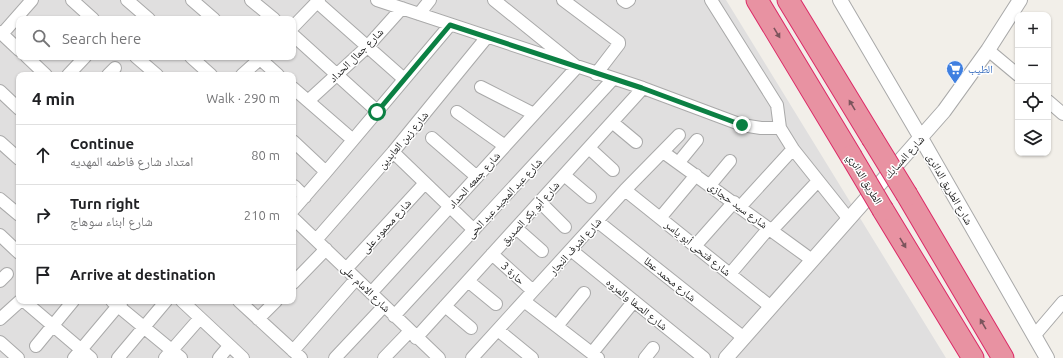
<!DOCTYPE html>
<meta charset="utf-8">
<style>
body{margin:0;font-family:Ubuntu,"Noto Naskh Arabic",sans-serif;background:#f6f6f6;color:#202124}
.controls{position:absolute;right:12px;top:12px;display:grid;overflow:hidden;border-radius:8px;box-shadow:0 1px 3px #0004}
.controls button{width:36px;height:36px;display:grid;place-items:center;padding:0;border:0;border-bottom:1px solid #e0e0e0;background:#fff;color:#202124;font:20px sans-serif}
.stop{position:absolute;width:12px;height:12px;margin:-9px;border:3px solid #0b8043;border-radius:50%;background:#fff}
.stop.end{background:#0b8043;border-color:#fff;box-shadow:0 1px 4px #0008}
.list{margin:0;padding:0;list-style:none}
h2{display:flex;justify-content:space-between;align-items:center;height:52px;margin:0;padding:0 16px;font-size:17px}
h2 small{font-size:13px;font-weight:400;color:#757577}
.list li{display:grid;grid-template-columns:26px 1fr auto;gap:12px;align-items:center;box-sizing:border-box;height:60px;padding:0 16px;border-top:1px solid #e0e0e0}
.list b{display:block;font-size:15px;white-space:nowrap}
.list p{margin:0;font-size:13px;white-space:nowrap;color:#757577}
.list em{font-size:13px;font-style:normal;color:#757577}
.icon{flex:none;width:22px;height:22px;fill:none;stroke:currentColor;stroke-width:2;stroke-linecap:round;stroke-linejoin:round}
.map{position:relative;flex:none;width:1063px;height:358px;overflow:hidden}
.search{position:absolute;background:#fff;box-shadow:0 1px 3px #0004;left:16px;top:16px;width:280px;height:44px;display:flex;align-items:center;gap:10px;box-sizing:border-box;padding:0 14px;border-radius:8px;color:#757577;font-size:15px}
.panel{position:absolute;background:#fff;box-shadow:0 1px 3px #0004;left:16px;top:72px;width:280px;height:232px;border-radius:8px}
.map>svg:first-child{display:block}
.residential{fill:#e0dfdf;fill-rule:evenodd}
.lines{fill:none;stroke-linecap:round;stroke-linejoin:round}
.minor-casing{stroke:#a9a9a9;stroke-width:14}
.tertiary-casing{stroke:#a9a9a9;stroke-width:16}
.motorway-casing{stroke:#dc2a67;stroke-width:23}
.minor{stroke:#fff;stroke-width:12}
.tertiary{stroke:#fff;stroke-width:14}
.motorway{stroke:#e892a2;stroke-width:21}
.motorway-bridge-casing{stroke:#dc2a67;stroke-width:23;stroke-linecap:butt}
.motorway-bridge{stroke:#e892a2;stroke-width:21}
.oneway{fill:#7b545c}
.route{stroke:#0b8043;stroke-width:5}
.labels{text-anchor:middle;stroke-width:3;stroke-linejoin:round;paint-order:stroke}
.street-label{font-size:11px;fill:#222;stroke:#fff}
.shop-label{font-size:11px;fill:#366cbe;stroke:#fff;text-anchor:start}
</style>
<div class="map">
<svg width="1063" height="358" viewBox="0 0 1063 358">
<rect width="100%" height="100%" fill="#f2efe9"/>
<path class="residential" d="M0,0h726l220,358h-946zM19,19h274v38h-274zM19,75h274v226h-274z"/>
<g class="lines">
<g class="minor-casing">
<path id="minor" d="M72,0l21,19
M127,0l22,19
M192,0l22,19
M251,0l23,19
M377,0l266,88 99,37 19,3h19
M563,0l56,42v2l-23,30
M623,0l3,2 3,-2
M711,0l66,105 3,23 13,21 55,69
M317,2l87,77
M419,14l11,-14
M293,27l26,-27
M0,32l19,18
M2,34l30,-34
M293,35l84,76
M988,50l30,25
M27,57l19,18
M136,57l21,18
M191,57l20,18
M258,57l20,18
M68,75l17,-18
M108,75l7,-7
M242,75l20,-18
M481,87l53,27
M293,88l60,52
M0,91l19,18
M308,101l59,-54 35,-39
M1048,101l15,13
M457,112l48,34
M612,122l24,20
M432,138l45,39
M293,141l33,31
M0,142l19,17
M589,148l24,22
M393,152l81,78
M663,152l149,108
M679,162l18,-22
M564,175l26,22
M710,185l20,-24
M294,186l11,11
M625,190l146,117
M0,199l19,16
M540,202l25,25
M740,207l53,-58
M293,210l33,-38 124,-147
M293,218l146,140
M660,218l36,-43
M597,221l147,117
M516,228l26,23
M772,230l46,-49
M0,235l19,18
M316,240l77,-88 94,-115
M695,246l39,-44
M571,250l133,108
M492,254l41,37
M346,269l79,-86
M730,274l39,-46
M0,281l7,-7
M468,281l28,23
M293,283l33,-34
M371,293l206,-226 -83,-67
M24,301l67,57
M112,301l69,57
M182,301l61,57
M239,301l62,57
M524,301l74,57
M445,306l26,22
M394,316l219,-237
M0,319l20,-18
M258,319l18,-18
M557,326l27,-33
M498,330l34,28
M1034,336l29,-34
M416,338l227,-250
M0,342l18,16
M36,346l37,-45
M293,351l63,-72
M592,353l42,-52
M74,358l48,-57
M118,358l48,-57
M165,358l35,-40
M219,358l10,-12
M335,358l49,-52
M384,358l26,-27
M472,358l153,-168 54,-55
M645,358l8,-10"/>
</g>
<g class="tertiary-casing">
<path id="tertiary" d="M840,0l81,138 126,220
M726,358l218,-247 44,-61 32,-50"/>
</g>
<g class="motorway-casing">
<path id="motorway" d="M757,0l94,156
M788,0l84,138
M907,195l96,163
M883,210l90,148"/>
</g>
<use href="#minor" class="minor"/>
<use href="#tertiary" class="tertiary"/>
<use href="#motorway" class="motorway"/>
<g class="motorway-bridge-casing">
<path id="motorway-bridge" d="M872,138l35,57
M851,156l32,54"/>
</g>
<use href="#motorway-bridge" class="motorway-bridge"/>
</g>
<defs><path id="oneway-solid" d="M-6-.8H1V-3.2L6.5 0L1 3.2V.8H-6Z"/></defs>
<g class="oneway">
<use href="#oneway-solid" transform="translate(777 33) rotate(59)"/>
<use href="#oneway-solid" transform="translate(852 105) rotate(-121)"/>
<use href="#oneway-solid" transform="translate(903 243) rotate(59)"/>
<use href="#oneway-solid" transform="translate(983 324) rotate(-120)"/>
</g>
<g class="lines">
<path class="route" d="M377,112l73,-87 192,63 100,37"/>
</g>
<defs>
<g id="supermarket-pin" transform="scale(0.9)"><path d="M0 17L-7.5 6A9.5 9.5 0 1 1 7.5 6Z" fill="#3f7fe0" stroke="#fff"/><path d="M-6-5.5h2.5l.6 2H6L4.5 2H-2.5L-4.4-4H-6ZM-1.5 3.2a1.3 1.3 0 1 0 .1 0ZM3 3.2a1.3 1.3 0 1 0 .1 0Z" fill="#fff"/></g>
</defs>
<g fill-rule="evenodd">
<use href="#supermarket-pin" x="955" y="69"/>
</g>
<g class="labels">
<g class="street-label">
<text transform="translate(356 55) rotate(-45)" y="4">شارع جمال الحداد</text>
<text transform="translate(403 140) rotate(-50)" y="4">شارع زين العابدين</text>
<text transform="translate(904 157) rotate(-48)" y="4">شارع المسابك</text>
<text transform="translate(865 179) rotate(59)" y="4">الطريق الدائري</text>
<text transform="translate(474 180) rotate(-48)" y="4">شارع جمعه الحداد</text>
<text transform="translate(950 189) rotate(60)" y="4">شارع الطريق الدائرى</text>
<text transform="translate(504 198) rotate(-47)" y="4">شارع عبد المجيد عبد الحى</text>
<text transform="translate(738 205) rotate(36)" y="4">شارع سيد حجازى</text>
<text transform="translate(530 213) rotate(-48)" y="4">شارع أبو بكر الصديق</text>
<text transform="translate(386 226) rotate(-48)" y="4">شارع محمود على</text>
<text transform="translate(575 246) rotate(-48)" y="4">شارع اشرف النجار</text>
<text transform="translate(698 248) rotate(39)" y="4">شارع فتحى أبو ياسر</text>
<text transform="translate(513 273) rotate(42)" y="4">حارة 3</text>
<text transform="translate(670 279) rotate(39)" y="4">شارع محمد عطا</text>
<text transform="translate(366 288) rotate(44)" y="4">شارع الامام على</text>
<text transform="translate(637 304) rotate(39)" y="4">شارع الصفا والمروه</text>
</g>
<g class="shop-label">
<text x="968" y="73">الطيب</text>
</g>
</g>
</svg>
<div class="controls">
<button>+</button>
<button>−</button>
<button><svg class="icon" aria-label="locate" viewBox="0 0 24 24"><circle cx="12" cy="12" r="6"/><path d="M12 2v4M12 18v4M2 12h4M18 12h4"/></svg></button>
<button><svg class="icon" aria-label="layers" viewBox="0 0 24 24"><path d="M12 4l9 5-9 5-9-5zM3 14l9 5 9-5"/></svg></button>
</div>
<div class="stop" style="left:377px;top:112px"></div>
<div class="stop end" style="left:742px;top:125px"></div>
<div class="search"><svg class="icon" aria-label="search" viewBox="0 0 24 24"><circle cx="10" cy="10" r="6"/><path d="M15 15l6 6"/></svg>Search here</div>
<section class="panel">
<h2>4 min<small>Walk · 290 m</small></h2>
<ul class="list">
<li><svg class="icon" aria-label="ahead" viewBox="0 0 24 24"><path d="M12 20V5M6 11l6-6 6 6"/></svg><div><b>Continue</b><p>امتداد شارع فاطمه المهديه</p></div><em>80 m</em></li>
<li><svg class="icon" aria-label="right" viewBox="0 0 24 24"><path d="M7 20v-9h11M14 6l5 5-5 5"/></svg><div><b>Turn right</b><p>شارع ابناء سوهاج</p></div><em>210 m</em></li>
<li><svg class="icon" aria-label="arrive" viewBox="0 0 24 24"><path d="M6 21V4h12l-3 4 3 4H6"/></svg><div><b>Arrive at destination</b></div></li>
</ul>
</section>
</div>
